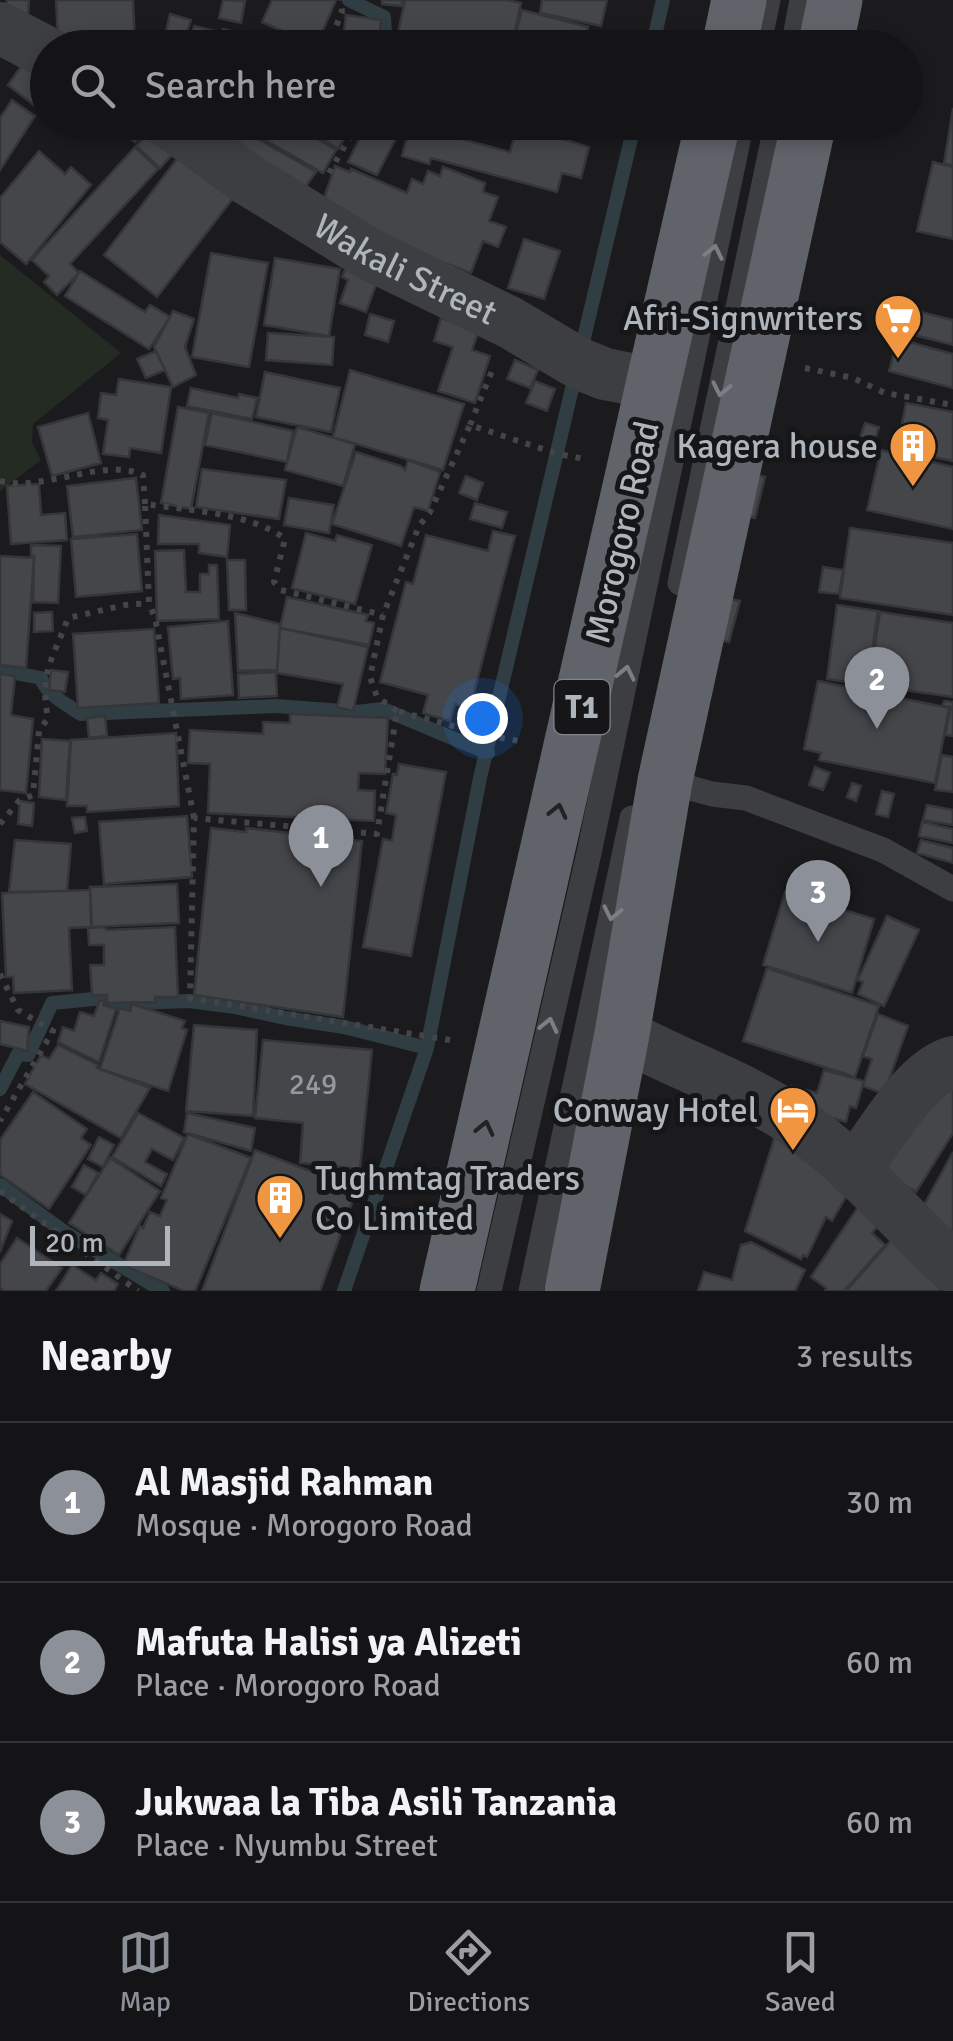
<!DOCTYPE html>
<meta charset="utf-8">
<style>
body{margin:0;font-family:Signika,sans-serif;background:#212123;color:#f1f3f6}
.scale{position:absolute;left:30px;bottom:25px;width:140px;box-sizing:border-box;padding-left:10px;border:5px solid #aeb5bc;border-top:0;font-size:28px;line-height:35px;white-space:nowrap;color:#aeb5bc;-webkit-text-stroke:8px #161618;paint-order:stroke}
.you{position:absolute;left:482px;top:718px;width:35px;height:35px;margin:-25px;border:8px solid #fff;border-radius:50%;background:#1a73e8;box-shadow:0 0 0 15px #1a73e833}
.badge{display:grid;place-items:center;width:65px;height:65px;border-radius:50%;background:#8c9099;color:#fff;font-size:32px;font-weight:700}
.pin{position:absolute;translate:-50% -82px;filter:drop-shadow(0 2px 5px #0008)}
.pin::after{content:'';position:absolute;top:52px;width:35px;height:30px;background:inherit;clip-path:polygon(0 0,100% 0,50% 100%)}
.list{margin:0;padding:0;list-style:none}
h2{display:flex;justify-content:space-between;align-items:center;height:130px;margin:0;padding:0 40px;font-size:42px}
h2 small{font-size:32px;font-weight:400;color:#9d9ea1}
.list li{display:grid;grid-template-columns:65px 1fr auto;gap:30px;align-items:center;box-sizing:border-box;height:160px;padding:0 40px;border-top:2px solid #333335}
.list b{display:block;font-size:38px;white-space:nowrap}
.list p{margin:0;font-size:32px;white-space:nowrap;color:#9d9ea1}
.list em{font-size:32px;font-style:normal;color:#9d9ea1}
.icon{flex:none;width:55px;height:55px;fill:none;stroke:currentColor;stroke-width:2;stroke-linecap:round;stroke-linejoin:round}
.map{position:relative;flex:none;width:953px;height:1291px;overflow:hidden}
.search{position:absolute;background:#141416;box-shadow:0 5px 15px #0003;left:30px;right:30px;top:30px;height:110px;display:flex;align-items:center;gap:25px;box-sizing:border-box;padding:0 35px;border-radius:55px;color:#9d9ea1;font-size:38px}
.sheet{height:610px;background:#141416}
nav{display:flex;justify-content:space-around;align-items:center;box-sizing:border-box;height:140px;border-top:2px solid #333335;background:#141416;font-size:28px;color:#9d9ea1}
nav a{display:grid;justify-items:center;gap:5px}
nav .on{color:#8c9099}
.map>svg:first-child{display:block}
.green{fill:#232b23}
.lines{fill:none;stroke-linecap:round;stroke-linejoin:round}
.stream{stroke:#303d42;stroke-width:14}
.building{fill:#45464a;stroke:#353639;stroke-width:2.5}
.path{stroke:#424549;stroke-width:6;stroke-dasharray:5 8;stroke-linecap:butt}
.service{stroke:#3c3e42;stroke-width:25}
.minor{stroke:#3c3e42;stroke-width:52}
.trunk{stroke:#60646a;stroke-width:55}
.oneway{stroke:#7b7f85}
.oneway2{stroke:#212224}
.labels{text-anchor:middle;stroke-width:10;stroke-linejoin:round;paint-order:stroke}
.number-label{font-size:30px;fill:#9499a0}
.shield{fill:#161618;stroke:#80858b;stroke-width:2.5}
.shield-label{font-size:32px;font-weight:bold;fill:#aeb5bc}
.street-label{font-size:35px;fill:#aeb5bc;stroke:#161618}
.poi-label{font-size:35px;fill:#aeb5bc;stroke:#161618;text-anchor:end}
</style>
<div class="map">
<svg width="953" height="1291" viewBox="0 0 953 1291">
<rect width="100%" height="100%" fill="#1b1b1d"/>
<path class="green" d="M0,255l121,98 -88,71 -1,19 9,17 -41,31z"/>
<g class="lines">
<path class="stream" d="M349,0l35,17 2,31
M652,48l11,-48
M0,670l41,8c6,17 25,26 40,36l195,-8 80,6 27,-3 105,44
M0,1089l18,-35 10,1 24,-52 52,-5 3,6 82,-3 46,6 50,11 59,9 83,21
M0,1185l63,46 100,60
M344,1291l83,-243 53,-270 155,-656"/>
</g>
<path class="building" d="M7,0h22l-1,16 -23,-3z
M56,0h77l2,48h-48l-1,-7 -28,1z
M223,0l22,1 -4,22 -22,-5z
M272,0h64l-20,46 -54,-24z
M382,0h20v6l-20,-2z
M405,0h102l14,3 -10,45h-93l-22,-6z
M542,0h65l-6,26 -61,-13z
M522,10l66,17 -5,21h-71z
M170,14l21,6 -6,17 -19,-6z
M346,15l35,5 -3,28 -36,-1z
M194,26l20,5 -4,17h-22z
M223,29l31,8 -3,11h-33z
M288,39l16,9h-21z
M29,55l19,14v29l-9,11 -31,-24z
M12,100l23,16 -35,54v-52z
M953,108v57l-9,-1z
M116,122h32l2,2 -15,18 -21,-16z
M228,122l88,50 -14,20 -86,-49z
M262,122h28l46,28 -13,23 -68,-39z
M297,122h57l-16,27z
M422,122h67l-4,17z
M518,122h38l-3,14 36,11 -8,31 -19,-5 -5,19 -126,-34 -2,6 -27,-8 8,-31 100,27z
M367,123l29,15 -19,37 -29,-13z
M152,129l29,16 -21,23 -24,-22z
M135,147l23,22 -88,95 9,9 -22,22 -13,-13 5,-6 -17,-16z
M39,151l26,23 6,-7 20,18 -65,79 -26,-22v-44z
M180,155l54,42 -77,100 -53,-42z
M933,162l20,5v72l-36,-8z
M335,166l15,6 1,-3 56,24 5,-14 11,5 5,-13 12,5 3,-9 42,16 -2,9 15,5 -9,24 17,6 -8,20 -15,-6 -12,32 -113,-43 -37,-23z
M524,239l36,12 -16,48 -36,-11z
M211,253l57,10 -19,104 -57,-10z
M275,258l65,11 -11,67 -65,-11z
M348,263l35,3 -17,46 -26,-9 8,-23 -6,-3z
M80,271l65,41 5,-7 20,12 -21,32 -84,-53z
M905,308l48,12v25l-54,-14z
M173,311l21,8 -9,28 11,28 -23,12 -19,-40z
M370,314l24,7 -6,21 -23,-7z
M441,318l38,12 -7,20 18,6 -15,47 -37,-12 15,-44 -19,-6z
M268,333l66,4 -2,28 -66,-5z
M898,339l55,15v34l-64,-17z
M156,351l9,19 -19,8 -9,-19z
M515,360l23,10 -8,18 -23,-9z
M350,370l114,34 -21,66 -110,-33z
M265,372l75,16 -9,44 -75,-15z
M119,379l52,8 -10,66 -31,-5 -1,9 -26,-3 5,-34 -10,-2 3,-25 15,2z
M535,381l20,8 -8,22 -21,-8z
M191,388l47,10 1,-4 18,4 -5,21 -65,-13z
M906,403l47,9v49l-56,-11z
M178,407l31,6 -18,96 -30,-6z
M88,413l13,50 -49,13 -14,-49z
M212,413l81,18 -6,31 -82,-17z
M865,423l14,4 -7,22 -14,-5z
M297,427l58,17 -12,42 -58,-16z
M881,450l72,17v62l-86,-19z
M356,452l45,14 4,4 3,-10 32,12 -12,39 -14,-4 -13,39 -69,-22z
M202,469l84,11 -7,39 -83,-12z
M750,473l15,4 -10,41 -17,-4z
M466,476l17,7 -6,17 -18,-7z
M136,478l6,52 -69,7 -6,-51z
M39,484l2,31 24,-2 2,27 -56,4 -4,-58z
M289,498l45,7 -5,28 -45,-8z
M475,503l32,9 -5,16 -32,-9z
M159,515l71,10 -3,32 -28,-4v-9h-41z
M850,528l103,15v72l-113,-17z
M493,531l22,5 -45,172 -15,-4 -5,17 -27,-8 5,-18 -48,-13 26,-100 7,2 13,-49 62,16z
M306,533l29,8 2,-6 35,10 -17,59 -63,-16z
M137,534l5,57 -66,6 -5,-58z
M31,545l30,1 -3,57 -25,-1 1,-46h-3z
M184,550l2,42h14v-18h9v-9h8l2,54 -62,2 -2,-70z
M0,556l34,2 -8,110 -26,-3z
M227,560h18l1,50h-17z
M823,567l20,3 -4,24 -20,-2z
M287,597l81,18 -2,6 8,2 -5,22 -89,-17z
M722,597l18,4 -11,41 -17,-4z
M837,605l41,6 -11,74 -40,-6z
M52,612l1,19 -19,1v-19z
M880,612l73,11v74l-84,-12z
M235,613l45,11 -3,46 -39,1z
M228,621l5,74 -52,4 -1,-21 -7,1 -5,-52z
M280,628l88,19 -15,64 -16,-4 6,-23 -66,-11z
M154,629l5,74 -81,5 -5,-74z
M51,670l17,2 -3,20 -16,-2z
M276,672l1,24 -38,2 -1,-24z
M0,674l15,2 -4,39 22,4 -7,74 -26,-3z
M818,681l131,27 -14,75 -116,-23 2,-7 -17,-4z
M944,701l9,1v34l-8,-1 6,-28 -8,-2z
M290,714l98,4 -3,56 -26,-1 -1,17 17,1 -1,30 -166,-8 2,-49 -22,-1 2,-33 73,4v-12l27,1z
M105,716l2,20 -18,2 -2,-20z
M176,733l3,73 -92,6v-6h-20l4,-66z
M42,739l28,2 -4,59 -27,-3z
M942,755l11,2v35l-18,-2z
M399,764l47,8 -35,184 -48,-9 20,-108 9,2 4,-26 -10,-2 7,-39 4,1z
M815,767l15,6 -7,17 -14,-5z
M852,783l9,3 -5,15 -9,-4z
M882,791l12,3 -6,23 -12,-3z
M20,801l14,2 -2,23 -14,-2z
M927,805l26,5v15l-30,-5z
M187,816l5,61 -88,7 -5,-62z
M85,817l2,14 -12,2 -3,-15z
M922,822l31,7v14l-34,-7z
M211,828l35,4v-4l116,13 -19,176 -149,-22z
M15,840l56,4 -4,47 -58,1z
M921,840l32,8v15l-36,-10z
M177,884l2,39 -87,4 -2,-40z
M90,890l1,37 -22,1 3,62 -58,3 -1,-16h-7l-4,-84z
M785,892l89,27 -22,74 -89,-28z
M887,916l32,14 -35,76 -26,-12 5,-12 -5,-2z
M105,927l1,3 69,-3 3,70h-23v5l-48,1v-8h-15l-2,-30h14v-20h-15l-1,-17z
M767,968l112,38 -24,71 -112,-36z
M100,1000l4,1 -1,4 13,4 -17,53 -41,-20 5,-15 11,4 6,-19 14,4z
M132,1004l53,17 -3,7 5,2 -19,61 -68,-22 20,-61 10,3z
M878,1014l30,12 -24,68 -21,-8 9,-27 -9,-3z
M0,1021l29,6 -2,24 -27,-7z
M194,1025l63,5 -4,86 -67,-5z
M263,1040l109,10 -12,119 -60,-6 3,-40 -48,-5z
M58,1045l40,20 -1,3 53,20 -29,50 -96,-54 16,-29 8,4z
M824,1070l40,11 -8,27 -6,-2 -4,16 -59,-17 5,-19 25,7z
M953,1081v52l-37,59 -40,-25z
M33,1092l54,37 -6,9 10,7 -42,64 -49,-34v-35z
M138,1113l46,25 -11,22 -21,-11 -7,13 22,12 -6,12 -49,-29z
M187,1113l68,15 -4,23 -67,-19z
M781,1117l70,71 -19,33 -6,-4 -19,40 -4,-2 -2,4 -56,-28z
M188,1134l63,24 -56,133h-11l-61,-26 17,-39 3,2 7,-16 10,4 7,-16 -6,-2z
M99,1137l15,8 -11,22 -15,-8z
M255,1150l102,39 -37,102h-118z
M953,1152v79l-35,-15z
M110,1158l50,33 -41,64 -50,-32z
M84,1165l14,8 -12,22 -14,-8z
M860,1204l22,16 -10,13 13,12 -41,46h-19l1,-3 -15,-11z
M0,1214l12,7 -12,31z
M894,1237l52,46 -7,8h-93z
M17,1238l45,30 -16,23h-42l-4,-3v-24z
M751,1242l54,28 -10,21h-97l6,-19 28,8 9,-35z
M72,1265l24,15 5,-7 17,11 -4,7h-58z"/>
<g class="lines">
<path class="path" d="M340,48l-8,-12 10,-24 -1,-12
M329,173l30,-51
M805,368l48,10 32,15 68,12
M470,425l22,-54
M0,481c44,11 105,-24 143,-6l2,29
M397,711l-20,-14 -7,-20 13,-62 36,-89 11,-14 40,-87 88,29 27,5
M194,818l-39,-200 -6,-15 -4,-99c40,6 108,9 140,35l-11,43 7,8 102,25
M0,824l19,-23 14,-6 6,-64 9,-13c-9,-46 5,-59 20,-100l57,-13 24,-2
M0,974l18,36 35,21 -53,90
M450,1040l-260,-42 4,-180 183,16 20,-123 93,25 29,5
M0,1191l138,100"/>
<path class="service" d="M758,48l10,-48
M793,48l9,-48
M680,583l97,-461
M665,781l47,13 34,4 137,52 70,39
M489,1291l100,-438 153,-731
M531,1291l101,-473"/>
<g class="minor">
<path d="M0,28l48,25"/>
<path id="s1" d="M168,122l79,57 122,75 142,69 69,41 25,10 51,10"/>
<path d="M622,1034c56,31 120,51 172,87 59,40 107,98 159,146"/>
<path d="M854,1171c25,-32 60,-98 99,-109"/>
</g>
<path class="trunk" d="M729,48l10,-48
M825,48l10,-48
M447,1291l266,-1169
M572,1291l50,-257 43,-253 144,-659"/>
</g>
<defs><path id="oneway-chevron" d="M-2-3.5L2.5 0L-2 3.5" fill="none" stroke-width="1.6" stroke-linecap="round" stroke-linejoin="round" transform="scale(2.5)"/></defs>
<g class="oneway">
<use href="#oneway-chevron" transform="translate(714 252) rotate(-78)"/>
<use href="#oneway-chevron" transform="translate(721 389) rotate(102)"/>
<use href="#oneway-chevron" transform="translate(626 673) rotate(-78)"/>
<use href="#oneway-chevron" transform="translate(612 913) rotate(102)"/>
<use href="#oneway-chevron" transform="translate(549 1025) rotate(-77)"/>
</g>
<g class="oneway2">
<use href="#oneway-chevron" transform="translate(558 811) rotate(-77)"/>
<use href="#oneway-chevron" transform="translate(485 1128) rotate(-77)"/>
</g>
<defs>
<g id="supermarket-pin" transform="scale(2.5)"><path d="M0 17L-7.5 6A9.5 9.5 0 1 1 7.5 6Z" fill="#f09540" stroke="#161618"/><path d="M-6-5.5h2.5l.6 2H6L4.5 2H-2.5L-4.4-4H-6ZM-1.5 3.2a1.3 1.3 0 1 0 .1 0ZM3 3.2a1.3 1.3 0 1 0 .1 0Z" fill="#fff"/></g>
<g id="building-pin" transform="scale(2.5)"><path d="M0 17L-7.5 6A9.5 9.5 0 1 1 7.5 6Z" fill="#f09540" stroke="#161618"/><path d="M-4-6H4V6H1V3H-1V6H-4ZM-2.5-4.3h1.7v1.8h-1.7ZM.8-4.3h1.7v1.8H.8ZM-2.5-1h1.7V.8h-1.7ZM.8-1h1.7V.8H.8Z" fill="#fff"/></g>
<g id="hotel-pin" transform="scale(2.5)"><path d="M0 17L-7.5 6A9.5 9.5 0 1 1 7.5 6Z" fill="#f09540" stroke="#161618"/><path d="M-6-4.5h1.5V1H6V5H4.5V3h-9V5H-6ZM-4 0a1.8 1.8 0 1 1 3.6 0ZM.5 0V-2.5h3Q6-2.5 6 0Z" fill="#fff"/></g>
</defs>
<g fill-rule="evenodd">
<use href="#supermarket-pin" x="898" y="318"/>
<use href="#building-pin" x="913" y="446"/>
<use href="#hotel-pin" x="793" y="1110"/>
<use href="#building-pin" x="280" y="1198"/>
</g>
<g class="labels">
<g class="number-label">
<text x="313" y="1094">249</text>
</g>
<rect class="shield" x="554.5" y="680" width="55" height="54" rx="8"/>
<g class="shield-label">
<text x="582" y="718">T1</text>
</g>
<g class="street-label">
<text dy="12" stroke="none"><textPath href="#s1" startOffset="280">Wakali Street</textPath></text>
<text transform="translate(622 532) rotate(-77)" y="12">Morogoro Road</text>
</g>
<g class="poi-label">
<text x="863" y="330">Afri-Signwriters</text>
<text x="878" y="458">Kagera house</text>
<text x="758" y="1122">Conway Hotel</text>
<text x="315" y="1190" text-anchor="start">Tughmtag Traders<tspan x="315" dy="40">Co Limited</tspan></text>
</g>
</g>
</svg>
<div class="scale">20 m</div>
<div class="you"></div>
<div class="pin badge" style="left:321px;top:887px">1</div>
<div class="pin badge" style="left:877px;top:729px">2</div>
<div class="pin badge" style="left:818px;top:942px">3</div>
<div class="search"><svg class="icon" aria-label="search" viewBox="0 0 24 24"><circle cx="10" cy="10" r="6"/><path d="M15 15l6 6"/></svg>Search here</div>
</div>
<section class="sheet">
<h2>Nearby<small>3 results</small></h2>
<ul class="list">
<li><span class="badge">1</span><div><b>Al Masjid Rahman</b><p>Mosque · Morogoro Road</p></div><em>30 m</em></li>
<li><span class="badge">2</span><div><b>Mafuta Halisi ya Alizeti</b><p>Place · Morogoro Road</p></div><em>60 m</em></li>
<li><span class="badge">3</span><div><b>Jukwaa la Tiba Asili Tanzania</b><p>Place · Nyumbu Street</p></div><em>60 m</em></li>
</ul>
</section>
<nav>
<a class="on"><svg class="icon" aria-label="map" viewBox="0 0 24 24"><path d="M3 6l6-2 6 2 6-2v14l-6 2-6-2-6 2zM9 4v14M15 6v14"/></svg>Map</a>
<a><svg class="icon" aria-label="directions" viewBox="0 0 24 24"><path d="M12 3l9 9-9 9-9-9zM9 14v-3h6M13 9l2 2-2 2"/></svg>Directions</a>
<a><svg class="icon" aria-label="saved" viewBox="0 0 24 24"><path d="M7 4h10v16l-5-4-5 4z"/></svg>Saved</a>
</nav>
